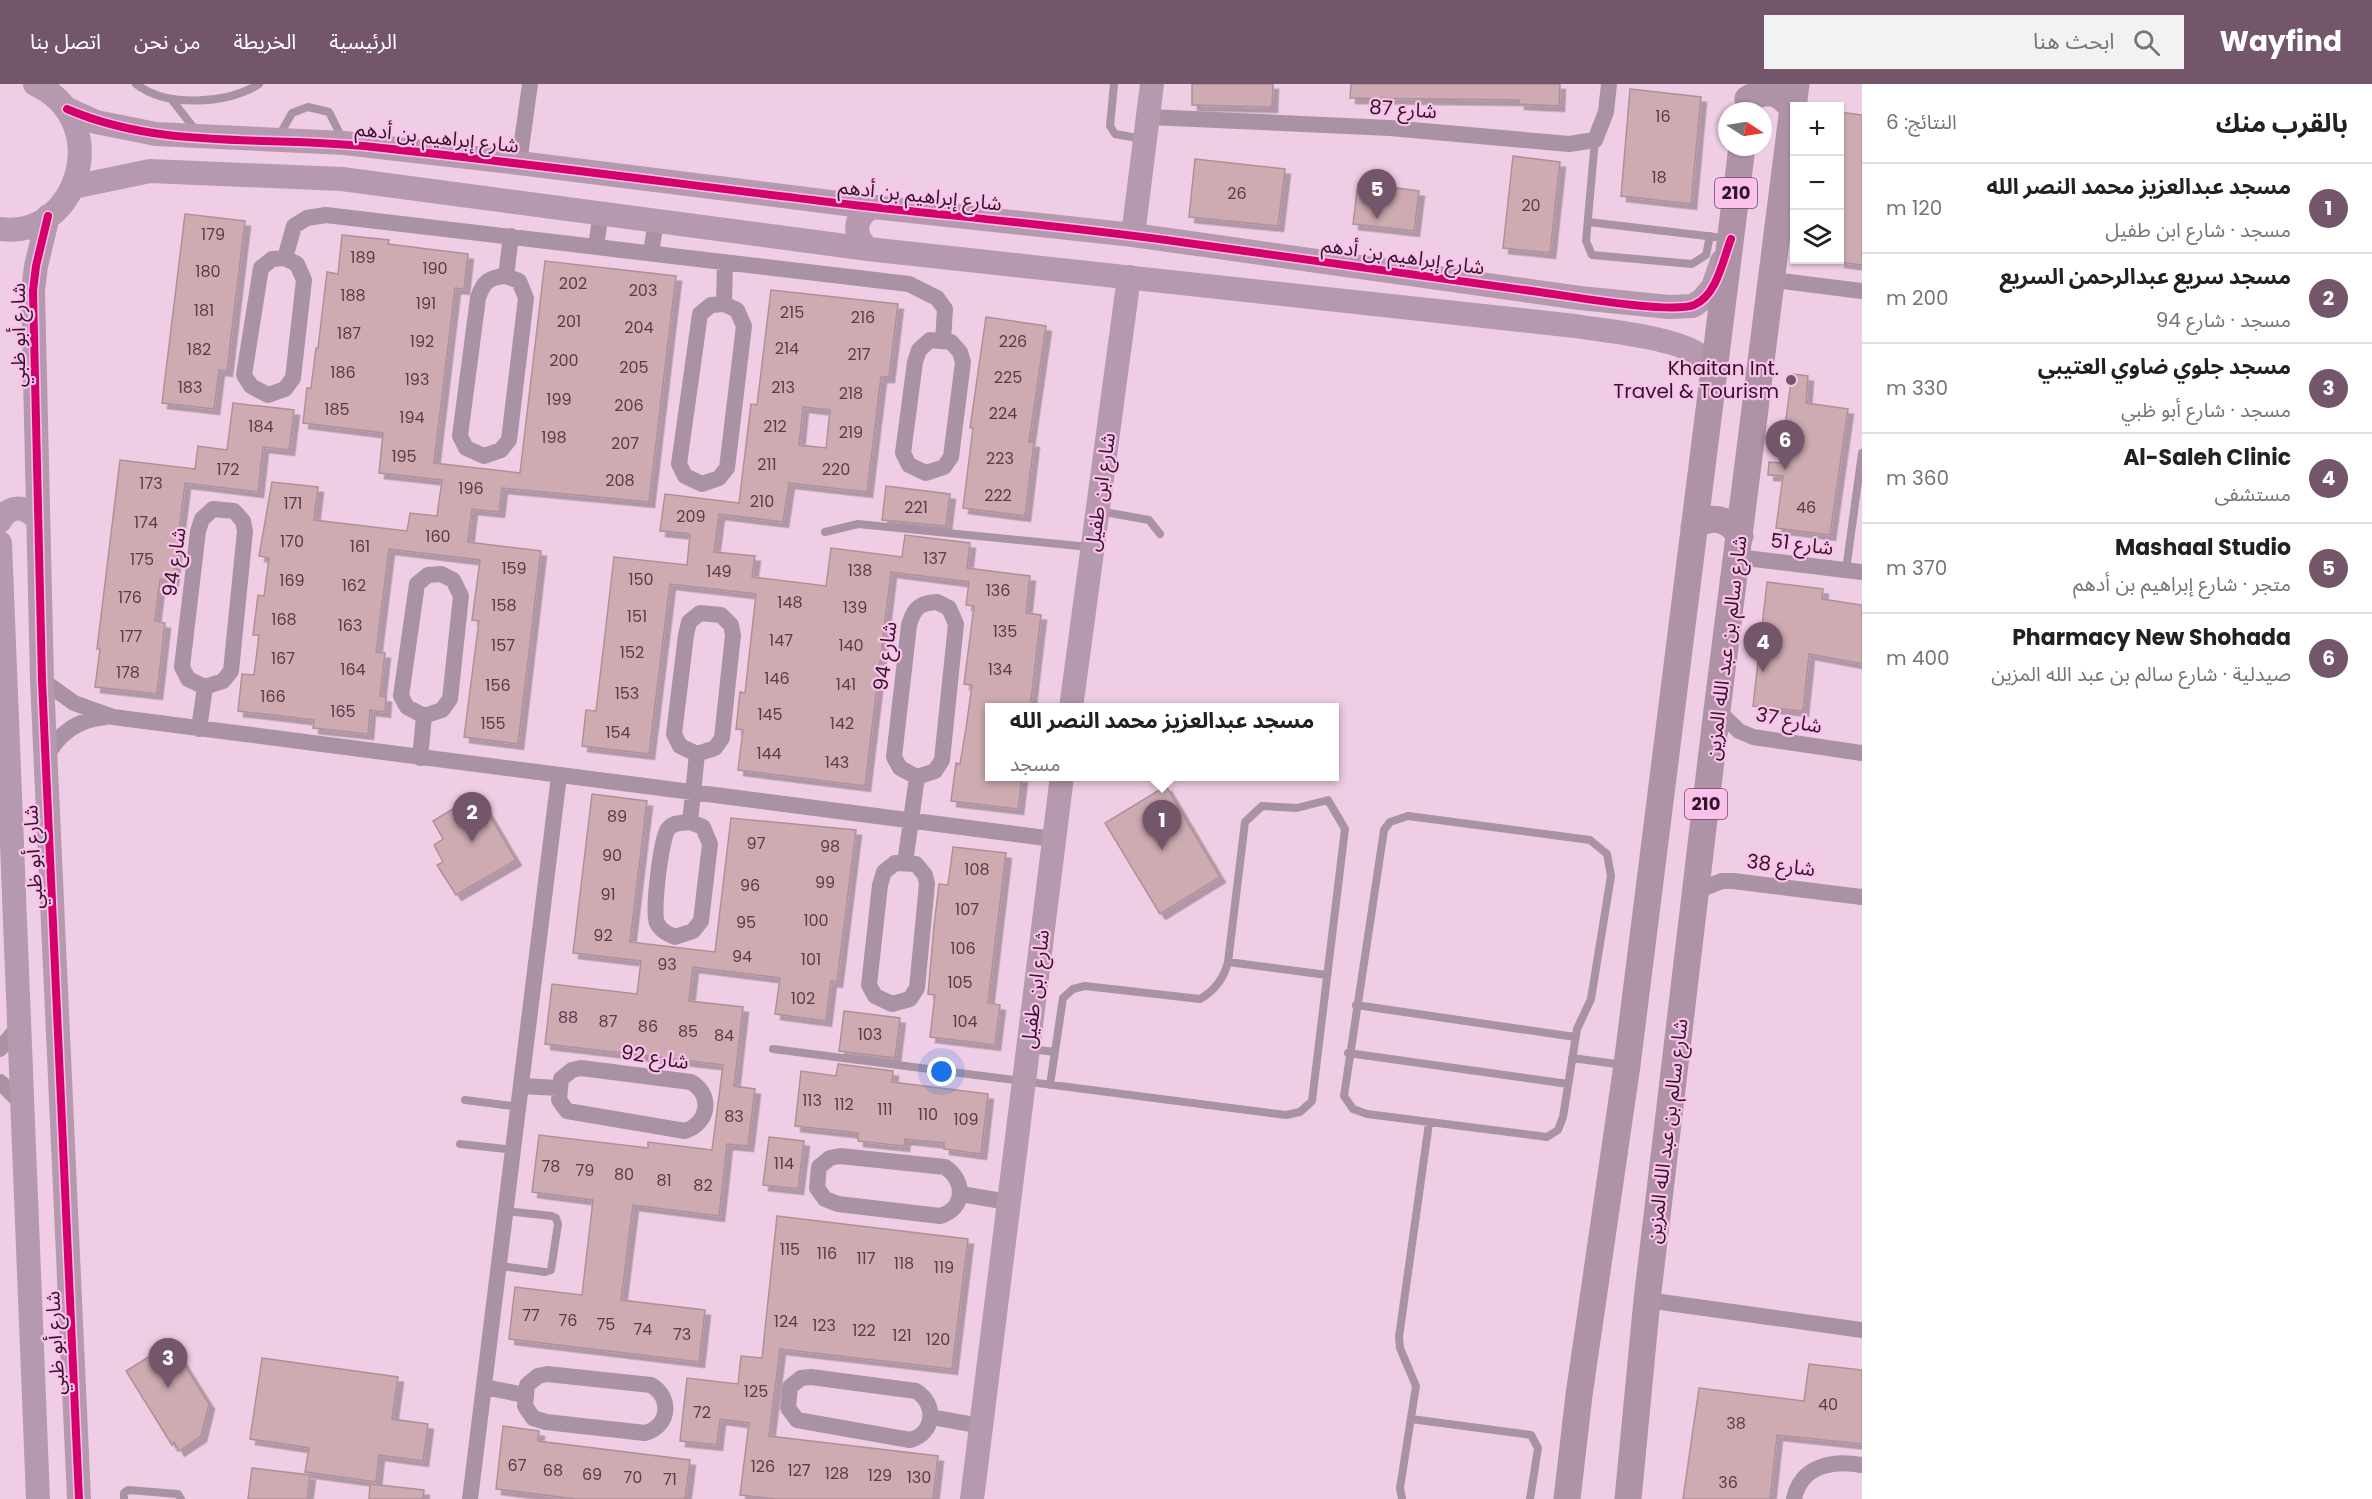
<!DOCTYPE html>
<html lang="ar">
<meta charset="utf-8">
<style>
body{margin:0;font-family:Poppins,"Noto Sans Arabic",sans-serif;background:#f2f2f2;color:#202124;direction:rtl}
.controls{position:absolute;right:18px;top:18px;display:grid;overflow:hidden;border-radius:0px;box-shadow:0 2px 4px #0004}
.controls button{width:54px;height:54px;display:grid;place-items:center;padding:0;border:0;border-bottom:2px solid #e0e0e0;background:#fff;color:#202124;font:30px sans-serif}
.compass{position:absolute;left:1718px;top:18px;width:54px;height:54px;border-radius:50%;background:#fff;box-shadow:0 2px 4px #0004;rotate:102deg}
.you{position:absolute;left:942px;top:988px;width:21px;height:21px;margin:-15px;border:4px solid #fff;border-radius:50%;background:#1a73e8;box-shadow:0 0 0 9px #1a73e833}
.badge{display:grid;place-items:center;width:39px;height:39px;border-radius:50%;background:#74566b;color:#fff;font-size:20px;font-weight:700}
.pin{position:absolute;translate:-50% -50px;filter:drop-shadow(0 2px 3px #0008)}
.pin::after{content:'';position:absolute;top:32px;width:21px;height:18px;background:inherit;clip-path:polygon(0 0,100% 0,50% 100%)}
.popup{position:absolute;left:985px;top:619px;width:354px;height:78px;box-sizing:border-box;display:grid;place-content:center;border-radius:0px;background:#fff;filter:drop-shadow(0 2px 4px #0005);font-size:20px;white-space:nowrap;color:#757577}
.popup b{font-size:22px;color:#202124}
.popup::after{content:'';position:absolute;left:50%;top:100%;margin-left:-12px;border:12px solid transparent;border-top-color:#fff}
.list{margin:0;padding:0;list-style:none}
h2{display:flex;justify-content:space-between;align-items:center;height:78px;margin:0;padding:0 24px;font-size:26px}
h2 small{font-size:20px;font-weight:400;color:#757577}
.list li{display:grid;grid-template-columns:39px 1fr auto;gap:18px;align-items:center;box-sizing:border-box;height:90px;padding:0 24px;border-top:2px solid #e0e0e0}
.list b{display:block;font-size:22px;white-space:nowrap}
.list p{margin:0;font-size:20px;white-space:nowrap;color:#757577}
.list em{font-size:20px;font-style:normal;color:#757577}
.icon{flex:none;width:33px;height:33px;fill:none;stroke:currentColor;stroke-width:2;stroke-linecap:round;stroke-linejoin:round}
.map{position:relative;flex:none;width:1862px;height:1415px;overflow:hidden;direction:ltr}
header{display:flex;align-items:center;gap:36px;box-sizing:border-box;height:84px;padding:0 30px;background:#74566b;color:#fff}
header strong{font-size:28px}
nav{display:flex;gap:33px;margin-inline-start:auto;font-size:21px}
.search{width:420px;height:54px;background:#f2f2f2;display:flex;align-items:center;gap:15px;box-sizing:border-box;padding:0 21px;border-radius:0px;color:#757577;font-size:22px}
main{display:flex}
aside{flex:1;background:#fff}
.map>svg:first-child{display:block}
.building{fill:#cdabb0;stroke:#ae9096;stroke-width:1.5;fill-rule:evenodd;filter:url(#shadow)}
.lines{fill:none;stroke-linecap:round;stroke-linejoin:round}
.lane{stroke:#a992a4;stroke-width:8}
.street{stroke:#a992a4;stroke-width:16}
.secondary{stroke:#b599ae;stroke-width:24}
.primary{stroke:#ae92a6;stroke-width:27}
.cycleway-casing{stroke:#fcc1eb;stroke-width:11}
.cycleway{stroke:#d6006c;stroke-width:8}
.poi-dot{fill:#74566b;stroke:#fcc1eb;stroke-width:2}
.labels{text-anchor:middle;stroke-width:4.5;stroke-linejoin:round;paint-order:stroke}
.number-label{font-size:16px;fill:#583b4c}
.shield{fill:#fcc1eb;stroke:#6e4964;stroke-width:1.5}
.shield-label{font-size:18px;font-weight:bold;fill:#31162a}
.street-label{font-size:20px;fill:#31162a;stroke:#fcc1eb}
.poi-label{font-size:20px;fill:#31162a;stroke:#fcc1eb;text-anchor:end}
</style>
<header>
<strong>Wayfind</strong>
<div class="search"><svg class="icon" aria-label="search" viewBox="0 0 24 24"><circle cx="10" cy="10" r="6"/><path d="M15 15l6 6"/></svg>ابحث هنا</div>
<nav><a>الرئيسية</a><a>الخريطة</a><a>من نحن</a><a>اتصل بنا</a></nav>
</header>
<main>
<aside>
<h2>بالقرب منك<small>النتائج: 6</small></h2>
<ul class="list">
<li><span class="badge">1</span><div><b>مسجد عبدالعزيز محمد النصر الله</b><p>مسجد · شارع ابن طفيل</p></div><em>120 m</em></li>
<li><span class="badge">2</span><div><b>مسجد سريع عبدالرحمن السريع</b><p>مسجد · شارع 94</p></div><em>200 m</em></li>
<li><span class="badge">3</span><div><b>مسجد جلوي ضاوي العتيبي</b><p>مسجد · شارع أبو ظبي</p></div><em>330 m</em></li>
<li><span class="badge">4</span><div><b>Al-Saleh Clinic</b><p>مستشفى</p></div><em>360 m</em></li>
<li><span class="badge">5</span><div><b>Mashaal Studio</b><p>متجر · شارع إبراهيم بن أدهم</p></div><em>370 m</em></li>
<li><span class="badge">6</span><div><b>Pharmacy New Shohada</b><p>صيدلية · شارع سالم بن عبد الله المزين</p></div><em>400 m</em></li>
</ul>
</aside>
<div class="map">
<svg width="1862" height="1415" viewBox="0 0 1862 1415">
<defs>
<filter id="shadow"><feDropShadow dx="5.5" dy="5.5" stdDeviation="0" flood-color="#0004"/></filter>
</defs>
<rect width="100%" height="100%" fill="#efcee5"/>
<path class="building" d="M1192,0h81l-1,23 -80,-2z
M1351,0h209l-1,22 -40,-2v-4l-169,-2z
M1630,5l71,8 -10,107 -70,-8z
M1839,28l23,3v150l-23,-3z
M1513,72l47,6 -10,91 -47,-5z
M1195,75l90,10 -7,57 -89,-9z
M1358,99l61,8 -5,40 -61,-7z
M185,130l60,7 -18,150 -8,-1 -5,39 -52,-6z
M342,151l47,5 -1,4 80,10 -4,35 -9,-1 -21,175 86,10 25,-212 131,15 -27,226 -147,-14 -3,24 -27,-3 -4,33 73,9 -23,193 -54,-7 15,-116 -7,-1 8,-60 -91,-11 -13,103 9,1 -5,43 6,1 -1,15 -15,-2 -2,24 -55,-6 1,-8 -76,-9 4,-37 12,1 5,-40h-6l5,-40 6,1 5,-38 -10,-2 13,-74 46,5 -4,33 93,11 3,-18 27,3 5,-36 -63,-7 4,-40 -80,-10 4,-35h4l5,-40h2l9,-76 11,2z
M771,206l127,14 -9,73h-8l-14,115 -78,-9 -6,39 -64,-8 -5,38 41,4 -3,21 74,9 5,-38 71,9 3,-22 65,8 -3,25 63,8 -4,37 15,2 -11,93h-40v69h32l-4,32 -67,-8 5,-38 4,1 6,-36 6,-43 -8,-1 10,-78 -8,-1 3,-23 -78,-10 -26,214 -127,-16 5,-40 -7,-1 4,-37 5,1 11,-99 -86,-10 -21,170 -67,-8 4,-36 10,1 18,-154 73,8 3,-31 -30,-3 5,-37 74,9 12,-99 6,1zM803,323l27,3 -4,38 -27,-3z
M986,233l60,9 -17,116h5l-9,74 -62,-8 10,-80h-3z
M1792,290l16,2 -2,27 42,6 -18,126 -54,-7 7,-52 -15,-1 1,-13 11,1z
M233,319l61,7 -5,40 -26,-3 -5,45 -73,-9 -12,98 -13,-2 -5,42 10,2 -8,71 -62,-7 5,-38h-3l23,-189 75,9 3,-23 29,4z
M886,402l64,8 -4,32 -64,-6z
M1767,498l56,7 -1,10 40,6v59l-53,-10 -6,57 -50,-5z
M1166,702l54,91 -60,37 -55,-91z
M477,710l39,66 -60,35 -19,-30 6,-3 -9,-17 9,-6 -10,-18z
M592,710l55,7 -17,141 85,10 16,-134 125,12 -19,152 -6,-1 -5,40 -51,-7 5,-36 -87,-11 -4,34 54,6 -9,79 21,3 -7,57 -21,-2 -8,72 -86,-11 -12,95 84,10 -6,52 -190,-23 6,-52 67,8 11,-95 -61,-8 7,-57 109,13v-6l64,8 11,-85 -178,-21 7,-60 85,10 4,-33 -68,-8z
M953,763l53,6 -18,150 12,2 -5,40 -65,-8 5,-42 -7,-1 6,-68 5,-42 9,1z
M844,927l56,7 -5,40 -56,-7z
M838,980l55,7 -1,11 96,12 -7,60 -37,-5v-6l-39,-4 -1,7 -46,-5v-8l-63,-7 6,-55 35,5z
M769,1053l35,4 -6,48 -35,-4z
M777,1132l191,23 -16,130 -172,-20 -11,87 169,20 -5,43h-158l-35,-4 9,-72 -29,-4 -3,26 -37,-4 7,-63 51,6 3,-28 21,2z
M171,1259l38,61 -8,32 -22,15 -5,-9 -2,3 -46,-74z
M262,1274l136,19 -6,42 36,5 -5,37 -44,-6 -3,27 -71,-10 4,-24 -59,-9z
M1809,1280l53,6v74l-85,-9 -7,64h-87l16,-111 105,13z
M503,1342l36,5 -1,10 152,19 -5,39h-109l-80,-10z
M252,1384l58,7 -3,24h-59z
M370,1400l54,6 -1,9h-54z"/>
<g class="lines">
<path class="lane" d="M136,0c31,24 91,20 123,0
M1114,0l-4,42 5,8 28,5
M172,16l25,32
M279,52l13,-23 16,-6 21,5 14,28
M1595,56l-9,101 6,14 100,9 14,-9 4,-19
M1588,138l127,15
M1099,427l50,9 11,14
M825,448l33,-8 231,23
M1846,486l16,-117
M1408,732l182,24 17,14 4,22 -20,123 -14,30 -14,88 -5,13 -11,7 -180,-23 -14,-5 -9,-13 40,-266 6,-8z
M1228,878l99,13
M1356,921l219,32
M773,965l513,66 14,-3 12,-11 33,-272 -17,-29 -31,8 -35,-2 -17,16 -17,140c-4,16 -14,29 -28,37l-115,-13 -12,3 -10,9 -13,87
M1031,965l23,3
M1348,969l220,31
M1572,974l52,7
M465,1016l54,7
M460,1060l54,6
M500,1182l45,6 6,-2 7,-46 -2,-6 -4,-2 -46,-5
M1411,1335l120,16 7,13 -8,51
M124,1415v-6l4,-3 50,4 3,5
M1402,1415l-2,-11 16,-102 -16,-38 -1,-11 30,-214"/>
<path class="street" d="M1149,33l241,11 179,16 26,-4 11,-28 3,-28
M519,79l11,-79
M596,163l5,-35
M651,169l5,-33
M285,174l9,-32 13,-8 19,-3 583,69 28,14 8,11 -2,31
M285,174l12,6 7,16 -11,98 -8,11 -17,6 -17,-9 -7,-11 17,-107 11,-9z
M506,192l13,5 7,17 -17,142 -8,10 -17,6 -18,-8 -6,-12 18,-138c5,-16 11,-21 28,-22z
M506,192l5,-40
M1774,196l88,11
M724,220l13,6 7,16 -17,142 -8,10 -17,6 -17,-8 -6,-12 21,-150 11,-9z
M724,220l1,-42
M930,256l21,2 9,10 3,10 -12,95 -7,10 -18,6 -17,-8 -6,-12 12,-91 4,-12z
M213,425l21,2 9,10 2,10 -14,140 -8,10 -18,6 -17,-8 -6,-12 16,-136 4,-12z
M1737,473l125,15
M441,490l12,6 8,16 -11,103 -8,11 -18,6 -17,-9 -6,-11 16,-112 11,-9z
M937,518l12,6 7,16 -14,136 -7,11 -18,6 -17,-9 -6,-11 15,-132c5,-17 10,-22 28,-23z
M700,529l21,2 10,10 2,10 -11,103 -7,10 -18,6 -17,-8 -6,-12 12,-99 3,-13z
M42,596l32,23 39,14 941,122
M1717,626l22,21 14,6 109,16
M199,645l6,-42
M46,674c12,-24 32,-39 60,-41
M420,674l4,-42
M690,738l13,5 7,17 -9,77 -8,10 -18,6c-7,-3 -14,-6 -18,-14 -5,-10 4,-85 11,-94 6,-7 13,-6 22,-7z
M690,738l7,-68
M895,779l21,1 9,11 2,9 -10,104 -7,11 -18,5 -17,-8 -6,-11 11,-100 4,-13z
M905,779l12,-86
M1696,807l26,-10h11l129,16
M0,965l20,-24
M581,984l110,14c22,13 18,41 -6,49l-118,-20 -8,-11 2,-21 11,-9z
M0,998l24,24
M522,1002l36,2
M840,1072l105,11c21,14 20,42 -5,49l-102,-12 -13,-5 -8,-11 2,-21 11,-9z
M961,1110l47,8
M1647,1216l215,30
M547,1290l104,11c21,12 19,41 -6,48l-99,-11 -13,-4 -8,-12 2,-21 11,-9z
M811,1293l105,14c21,13 19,42 -6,49l-113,-20 -9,-12 2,-21 11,-9z
M485,1303l39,8
M931,1333l50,9
M470,1415l89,-723
M1794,1415c7,-34 39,-39 68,-34"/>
<path class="secondary" d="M67,25l29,13 60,12 188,9 175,20 327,41 287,31 447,63 89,9 24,-1 10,-7 10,-12 9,-26
M73,103l77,-16 192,8 526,70 707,77c30,5 110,12 129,33 4,5 6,12 9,17
M48,132l-12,50 -3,25 9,389 37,819
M0,145c78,11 115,-108 35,-145
M1133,151l19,-151
M868,165c-16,-14 -14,-32 4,-42
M0,437c9,-16 24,-16 36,-3
M0,459l38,956
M1071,624l58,-431
M972,1415l90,-723"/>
<path class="primary" d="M1748,15c19,-11 33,-8 45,11
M1694,443c17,-13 35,-9 46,9
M1567,1415l12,-104 48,-330 115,-918
M1628,1415l19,-199 70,-590 79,-626"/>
<g class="cycleway-casing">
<path id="cycleway" d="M67,25c96,42 204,26 306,38 161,17 321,39 481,58 108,12 218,22 326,37 120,17 240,33 359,50 30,4 131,22 155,13 23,-9 29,-46 37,-66
M48,132l-12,50 -3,25 9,389 37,819"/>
</g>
<use href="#cycleway" class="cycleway"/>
</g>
<circle class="poi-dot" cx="1791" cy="296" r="6"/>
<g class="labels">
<g class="number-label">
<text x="1663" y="38">16</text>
<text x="1659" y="99">18</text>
<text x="1237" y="115">26</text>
<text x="1531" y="127">20</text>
<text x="213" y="156">179</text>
<text x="363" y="179">189</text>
<text x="435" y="190">190</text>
<text x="208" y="193">180</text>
<text x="573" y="205">202</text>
<text x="643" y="212">203</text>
<text x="353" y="217">188</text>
<text x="426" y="225">191</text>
<text x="204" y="232">181</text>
<text x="792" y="234">215</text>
<text x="863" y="239">216</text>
<text x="569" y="243">201</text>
<text x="639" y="249">204</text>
<text x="349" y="255">187</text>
<text x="422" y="263">192</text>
<text x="1013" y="263">226</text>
<text x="787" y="270">214</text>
<text x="199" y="271">182</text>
<text x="859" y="276">217</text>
<text x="564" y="282">200</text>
<text x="634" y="289">205</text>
<text x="343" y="294">186</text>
<text x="1008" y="299">225</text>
<text x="417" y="301">193</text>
<text x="190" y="309">183</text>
<text x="783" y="309">213</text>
<text x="851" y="315">218</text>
<text x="559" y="321">199</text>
<text x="629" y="327">206</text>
<text x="337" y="331">185</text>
<text x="1003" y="335">224</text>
<text x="412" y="339">194</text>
<text x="261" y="348">184</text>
<text x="775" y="348">212</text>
<text x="851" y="354">219</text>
<text x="554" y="359">198</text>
<text x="625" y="365">207</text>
<text x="404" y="378">195</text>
<text x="1000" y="380">223</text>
<text x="767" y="386">211</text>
<text x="228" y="391">172</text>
<text x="836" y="391">220</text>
<text x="620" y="402">208</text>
<text x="151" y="405">173</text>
<text x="471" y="410">196</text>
<text x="998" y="417">222</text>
<text x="762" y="423">210</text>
<text x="293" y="425">171</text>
<text x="916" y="429">221</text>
<text x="1806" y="429">46</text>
<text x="691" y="438">209</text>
<text x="146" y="444">174</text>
<text x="438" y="458">160</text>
<text x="292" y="463">170</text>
<text x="360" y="468">161</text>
<text x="935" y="480">137</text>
<text x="142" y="481">175</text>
<text x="514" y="490">159</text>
<text x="860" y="492">138</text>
<text x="719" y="493">149</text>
<text x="641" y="501">150</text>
<text x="292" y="502">169</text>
<text x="354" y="507">162</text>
<text x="998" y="512">136</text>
<text x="130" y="519">176</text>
<text x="790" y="524">148</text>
<text x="504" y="527">158</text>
<text x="855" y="529">139</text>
<text x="637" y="538">151</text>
<text x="284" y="541">168</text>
<text x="350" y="547">163</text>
<text x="1005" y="553">135</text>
<text x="131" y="558">177</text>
<text x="781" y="562">147</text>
<text x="503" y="567">157</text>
<text x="851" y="567">140</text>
<text x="632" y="574">152</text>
<text x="283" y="580">167</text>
<text x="353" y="591">164</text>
<text x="1000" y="591">134</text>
<text x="128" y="594">178</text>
<text x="777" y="600">146</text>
<text x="846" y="606">141</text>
<text x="498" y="607">156</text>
<text x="627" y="615">153</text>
<text x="273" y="618">166</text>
<text x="343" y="633">165</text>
<text x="770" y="636">145</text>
<text x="493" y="645">155</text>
<text x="842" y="645">142</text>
<text x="618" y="654">154</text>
<text x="769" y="675">144</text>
<text x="837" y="684">143</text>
<text x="617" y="738">89</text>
<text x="756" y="765">97</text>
<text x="830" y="768">98</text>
<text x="612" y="777">90</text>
<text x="977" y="791">108</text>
<text x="825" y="804">99</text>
<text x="750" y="807">96</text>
<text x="608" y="816">91</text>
<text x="967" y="831">107</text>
<text x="816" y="842">100</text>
<text x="746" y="844">95</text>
<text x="603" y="857">92</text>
<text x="963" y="870">106</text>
<text x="742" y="878">94</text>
<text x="811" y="881">101</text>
<text x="667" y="886">93</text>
<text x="960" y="904">105</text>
<text x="803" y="920">102</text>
<text x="568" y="939">88</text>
<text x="608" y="943">87</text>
<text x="965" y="943">104</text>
<text x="648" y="948">86</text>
<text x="688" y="953">85</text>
<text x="870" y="956">103</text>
<text x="724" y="957">84</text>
<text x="812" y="1022">113</text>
<text x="844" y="1026">112</text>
<text x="885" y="1031">111</text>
<text x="928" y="1036">110</text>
<text x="734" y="1038">83</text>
<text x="966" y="1041">109</text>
<text x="784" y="1085">114</text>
<text x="551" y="1088">78</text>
<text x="585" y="1092">79</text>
<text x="624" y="1096">80</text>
<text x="664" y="1102">81</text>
<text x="703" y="1107">82</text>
<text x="790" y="1171">115</text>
<text x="827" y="1175">116</text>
<text x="866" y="1180">117</text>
<text x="904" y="1185">118</text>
<text x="944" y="1189">119</text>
<text x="531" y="1237">77</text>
<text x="568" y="1242">76</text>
<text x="786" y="1243">124</text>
<text x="606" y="1246">75</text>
<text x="824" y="1247">123</text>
<text x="643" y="1251">74</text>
<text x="864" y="1252">122</text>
<text x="682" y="1256">73</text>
<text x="902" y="1257">121</text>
<text x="938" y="1261">120</text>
<text x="756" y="1313">125</text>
<text x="1828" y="1326">40</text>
<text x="702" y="1334">72</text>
<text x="1736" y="1345">38</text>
<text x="517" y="1387">67</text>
<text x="763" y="1388">126</text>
<text x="553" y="1392">68</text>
<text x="799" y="1392">127</text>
<text x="837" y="1395">128</text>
<text x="592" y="1396">69</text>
<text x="880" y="1397">129</text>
<text x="633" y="1399">70</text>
<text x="919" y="1399">130</text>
<text x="670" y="1401">71</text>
<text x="1728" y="1404">36</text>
</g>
<g class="shield">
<rect x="1715" y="94" width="42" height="30" rx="4.5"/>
<rect x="1685" y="705" width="42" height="30" rx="4.5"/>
</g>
<g class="shield-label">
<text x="1736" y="115">210</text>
<text x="1706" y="726">210</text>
</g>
<g class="street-label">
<text transform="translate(1403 25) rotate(4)" y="7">شارع 87</text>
<text transform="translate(437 53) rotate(6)" y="7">شارع إبراهيم بن أدهم</text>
<text transform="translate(920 111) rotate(6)" y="7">شارع إبراهيم بن أدهم</text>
<text transform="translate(1403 172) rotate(8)" y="7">شارع إبراهيم بن أدهم</text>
<text transform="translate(18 251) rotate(-90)" y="7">شارع أبو ظبي</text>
<text transform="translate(1100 408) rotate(-82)" y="7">شارع ابن طفيل</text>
<text transform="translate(1802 460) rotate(7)" y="7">51 شارع</text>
<text transform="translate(174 478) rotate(-82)" y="7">شارع 94</text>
<text transform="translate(1726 564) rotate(-83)" y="7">شارع سالم بن عبد الله المزين</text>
<text transform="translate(885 572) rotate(-82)" y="7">شارع 94</text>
<text transform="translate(1789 636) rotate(11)" y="7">شارع 37</text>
<text transform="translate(33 773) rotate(-93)" y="7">شارع أبو ظبي</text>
<text transform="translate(1781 781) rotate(7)" y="7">شارع 38</text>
<text transform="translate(1035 905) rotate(-83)" y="7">شارع ابن طفيل</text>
<text transform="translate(655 973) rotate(9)" y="7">شارع 92</text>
<text transform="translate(1667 1047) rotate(-83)" y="7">شارع سالم بن عبد الله المزين</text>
<text transform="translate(55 1259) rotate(-93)" y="7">شارع أبو ظبي</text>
</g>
<g class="poi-label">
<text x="1779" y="291">Khaitan Int.<tspan x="1779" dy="23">Travel &amp; Tourism</tspan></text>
</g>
</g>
</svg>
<div class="controls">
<button>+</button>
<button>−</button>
<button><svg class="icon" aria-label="layers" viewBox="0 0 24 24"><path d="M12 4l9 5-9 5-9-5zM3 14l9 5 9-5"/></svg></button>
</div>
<svg class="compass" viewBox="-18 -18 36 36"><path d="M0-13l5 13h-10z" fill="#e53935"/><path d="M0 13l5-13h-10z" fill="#757577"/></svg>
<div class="you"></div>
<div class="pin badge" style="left:1162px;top:766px">1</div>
<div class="popup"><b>مسجد عبدالعزيز محمد النصر الله</b>مسجد</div>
<div class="pin badge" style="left:472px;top:758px">2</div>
<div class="pin badge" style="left:168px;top:1304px">3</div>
<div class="pin badge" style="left:1763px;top:588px">4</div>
<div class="pin badge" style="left:1377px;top:135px">5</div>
<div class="pin badge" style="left:1785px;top:386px">6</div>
</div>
</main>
